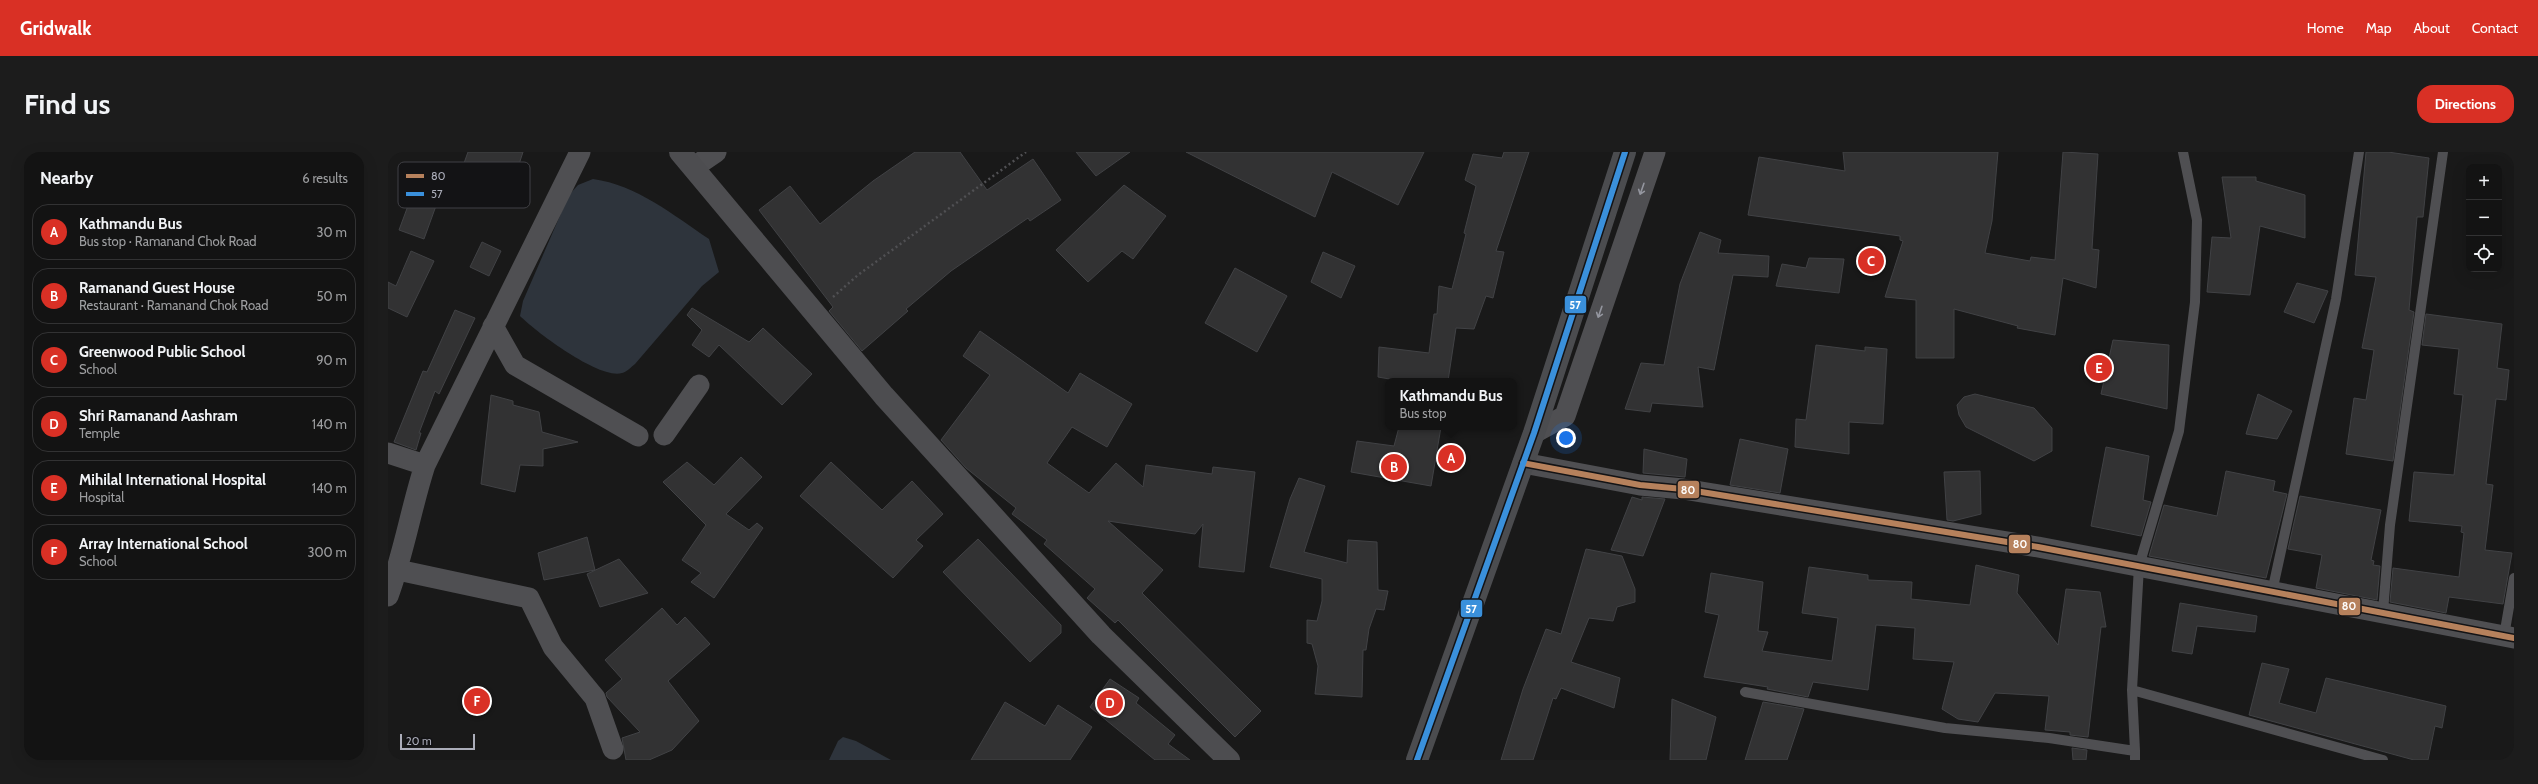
<!DOCTYPE html>
<meta charset="utf-8">
<style>
body{margin:0;font-family:Cabin,sans-serif;background:#1c1c1c;color:#f1f3f6}
.controls{position:absolute;right:12px;top:12px;display:grid;overflow:hidden;border-radius:8px;box-shadow:0 4px 16px #0002}
.controls button{width:36px;height:36px;display:grid;place-items:center;padding:0;border:0;border-bottom:1px solid #323233;background:#131313;color:#f1f3f6;font:20px sans-serif}
.scale{position:absolute;left:12px;bottom:10px;width:75px;box-sizing:border-box;padding-left:4px;border:2px solid #abadb9;border-top:0;font-size:11px;line-height:14px;white-space:nowrap;color:#abadb9;-webkit-text-stroke:3px #131315;paint-order:stroke}
.you{position:absolute;left:1178px;top:286px;width:14px;height:14px;margin:-10px;border:3px solid #fff;border-radius:50%;background:#1a73e8;box-shadow:0 0 0 6px #1a73e833}
.badge{display:grid;place-items:center;width:26px;height:26px;border-radius:50%;background:#d93025;color:#fff;font-size:13px;font-weight:700}
.pin{position:absolute;translate:-50% -50%;border:2px solid #fff;box-shadow:0 1px 4px #0006}
.popup{position:absolute;left:997px;top:226px;width:132px;height:52px;box-sizing:border-box;display:grid;place-content:center;border-radius:8px;background:#131313;filter:drop-shadow(0 1px 3px #0005);font-size:13px;white-space:nowrap;color:#9d9ea0}
.popup b{font-size:15px;color:#f1f3f6}
.popup::after{content:'';position:absolute;left:50%;top:100%;margin-left:-8px;border:8px solid transparent;border-top-color:#131313}
.list{margin:0;padding:0;list-style:none}
h2{display:flex;justify-content:space-between;align-items:center;height:52px;margin:0;padding:0 16px;font-size:17px}
h2 small{font-size:13px;font-weight:400;color:#9d9ea0}
.list li{display:grid;grid-template-columns:26px 1fr auto;gap:12px;align-items:center;box-sizing:border-box;height:56px;margin:0 8px 8px;padding:0 8px;border:1px solid #323233;border-radius:16px}
.list b{display:block;font-size:15px;white-space:nowrap}
.list p{margin:0;font-size:13px;white-space:nowrap;color:#9d9ea0}
.list em{font-size:13px;font-style:normal;color:#9d9ea0}
.icon{flex:none;width:22px;height:22px;fill:none;stroke:currentColor;stroke-width:2;stroke-linecap:round;stroke-linejoin:round}
.map{position:relative;flex:none;width:2126px;height:608px;overflow:hidden;border-radius:16px}
header{display:flex;align-items:center;gap:24px;box-sizing:border-box;height:56px;padding:0 20px;background:#d93025;color:#fff}
header strong{font-size:19px}
nav{display:flex;gap:22px;margin-inline-start:auto;font-size:14px}
.intro{display:flex;align-items:center;justify-content:space-between;box-sizing:border-box;height:96px;padding:0 24px}
h1{margin:0;font-size:28px}
.button{padding:10px 18px;border-radius:16px;background:#d93025;color:#fff;font-size:14px;font-weight:700}
main{display:flex;gap:24px;padding:0 24px}
aside{flex:1;background:#131313;border-radius:16px;box-shadow:0 4px 16px #0002}
.map>svg:first-child{display:block}
.water{fill:#2e343c}
.building{fill:#323233;stroke:#414245}
.lines{fill:none;stroke-linecap:round;stroke-linejoin:round}
.path{stroke:#505053;stroke-width:2.5;stroke-dasharray:2 3;stroke-linecap:butt}
.lane{stroke:#4f4f52;stroke-width:10}
.street{stroke:#4f4f52;stroke-width:21}
.secondary{stroke:#4d4d50;stroke-width:22}
.highway{stroke:#4b4c4f;stroke-width:22}
.bus-1-casing{stroke:#131315;stroke-width:9}
.bus-2-casing{stroke:#131315;stroke-width:9}
.bus-1{stroke:#b6815c;stroke-width:6}
.bus-2{stroke:#3a90db;stroke-width:6}
.oneway{stroke:#94969f}
.key{fill:#131315;stroke:#414146;stroke-width:1}
.key-label{font-size:11px;fill:#abadb9}
.line-badge{stroke:#131315;stroke-width:1.5}
.badge-label{font-size:11px;text-anchor:middle;font-weight:bold;fill:#fff}
</style>
<header>
<strong>Gridwalk</strong>
<nav><a>Home</a><a>Map</a><a>About</a><a>Contact</a></nav>
</header>
<div class="intro"><h1>Find us</h1><a class="button">Directions</a></div>
<main>
<aside>
<h2>Nearby<small>6 results</small></h2>
<ul class="list">
<li><span class="badge">A</span><div><b>Kathmandu Bus</b><p>Bus stop · Ramanand Chok Road</p></div><em>30 m</em></li>
<li><span class="badge">B</span><div><b>Ramanand Guest House</b><p>Restaurant · Ramanand Chok Road</p></div><em>50 m</em></li>
<li><span class="badge">C</span><div><b>Greenwood Public School</b><p>School</p></div><em>90 m</em></li>
<li><span class="badge">D</span><div><b>Shri Ramanand Aashram</b><p>Temple</p></div><em>140 m</em></li>
<li><span class="badge">E</span><div><b>Mihilal International Hospital</b><p>Hospital</p></div><em>140 m</em></li>
<li><span class="badge">F</span><div><b>Array International School</b><p>School</p></div><em>300 m</em></li>
</ul>
</aside>
<div class="map">
<svg width="2126" height="608" viewBox="0 0 2126 608">
<rect width="100%" height="100%" fill="#191919"/>
<path class="water" d="M205,27c44,6 80,36 116,60l10,33 -17,14 -67,78c-4,3 -8,8 -13,9 -22,7 -86,-41 -102,-57l3,-15 46,-106 9,-10z
M455,585l13,4 35,19h-62l9,-19z"/>
<path class="building" d="M80,0h55l-16,49 -48,-24z
M527,0h45l27,38 46,-31 28,41 -31,21 -2,-3 -77,53 -45,38 2,2 -46,40 -33,-40 4,-4 -74,-97 31,-24 30,38 53,-43z
M688,0h54l-34,24z
M798,0h238l-26,53 -66,-33 -17,45z
M1116,0h25l-33,99 8,1 -11,46 -7,-2 -12,33 -18,-1 -8,53h-47l-23,-4 1,-30 50,6 5,-39h3l2,-28 13,3 14,-55 -2,-1 12,-47 -11,-6 8,-26 29,4z
M1455,0h155l-6,69 -7,32 45,8 1,-4 24,3 8,-108 35,2 -6,95 7,1 -3,38 -33,-10 -8,57 -38,-7 1,-2 -64,-17v49h-38v-58l-31,-3 18,-56 -3,-1v-4l-152,-21 11,-58 86,14z
M1978,0h22l41,6 -6,59h-6l-8,93 5,2 -21,149 -47,-7 8,-56 12,2 8,-50 -12,-2 14,-71 -21,-2z
M1834,25h34v4l49,14v43l-45,-12 -10,69 -43,-3 5,-55 19,1z
M736,33l42,31 -33,43 -11,-8 -34,31 -32,-32z
M24,43l25,8 -13,36 -25,-9z
M1312,80l21,8 -3,13 51,3 -1,21 -35,-2 -19,95 -16,-3 5,40 -51,-4 -2,9 -25,-3 16,-46 23,2 16,-81z
M94,90l19,9 -12,25 -19,-9z
M23,99l23,10 -27,56 -19,-9v-26l8,4z
M935,100l32,14 -14,32 -30,-16z
M1421,106l35,1 -5,34 -63,-7 6,-22 24,4z
M847,116l52,28 -30,56 -52,-29z
M1909,131l31,8 -14,32 -30,-11z
M304,156l57,34 14,-14 49,46 -30,31 -63,-60 -10,12 -17,-12 10,-15 -15,-15z
M67,158l20,8 -36,76 -4,-3 -16,42h2l-5,17 -22,-8 29,-71 4,1z
M2038,162l76,10 -5,44 12,2 -3,30 -10,-1 -10,85 7,1 -8,65 27,3 -9,51 -54,-7 -3,16 -56,-11 3,-34 66,9 5,-44 -3,-1 1,-6 -53,-5 5,-49 40,3 9,-80 -9,-1 5,-45 -37,-4z
M592,179l88,62 12,-20 52,31 -25,43 -35,-20 -25,36 42,30 27,-30 27,24 3,-22 66,9 1,-7 42,5 -11,100 -45,-5 4,-43 -8,10 -87,-13 55,49 -21,23 119,118 -26,26 -117,-117 -3,3 -28,-25 8,-9 -51,-45 3,-4 -35,-26 4,-6 -50,-40 -25,-28 49,-65 -27,-19z
M1725,188l56,5 -2,64 -66,-15z
M1428,193l49,6v-4l22,2 -4,75 -34,-2v32l-54,-7 1,-28 10,1z
M1587,242l59,14 18,20v23l-18,10 -68,-34 -7,-12 -2,-10 7,-8z
M1870,242l34,17 -15,28 -31,-5z
M103,243l22,6v4l26,7 3,20 36,10 -35,7v17l-23,-1 -5,27 -34,-8z
M1011,275h42l-10,59 -80,-14 6,-31 37,5z
M1352,287l48,10 -8,44 -50,-8z
M1718,295l43,9 -6,44 8,2 -10,34 -50,-10z
M1256,297l43,10 -2,18 -42,-4z
M353,305l21,20 -36,37 23,16 8,-7 6,5 -49,70 -23,-16 10,-9 -19,-13 24,-35 -43,-43 24,-20 27,23z
M443,310l51,48 30,-29 31,33 -27,26 7,6 -30,32 -93,-82z
M1592,319l1,43 -28,7 -6,-1 -3,-48z
M1838,319l49,10 -2,10 14,3 -21,84 -117,-22 15,-51 53,11z
M911,326l26,8 -21,66 43,11 1,-23 29,2 1,48 10,1 -4,19 -8,-1 -7,20 -3,21h-3l-1,47 -47,-3 3,-28 -6,-22 -5,-1v-23l10,1 5,-20v-22l-52,-12 20,-68z
M1912,344l81,14 -10,50 3,1 -1,4 7,1 -3,34 -61,-12 6,-33 -34,-6z
M1244,345l10,3v-3l23,2 -22,57 -32,-6z
M199,385l8,33 -51,10 -6,-27z
M590,387l83,86v8l-31,29 -87,-90z
M1198,397l36,7 13,33v13l-18,5 -4,14 -24,-3 -18,44 49,16 -6,30 -53,-20 -5,11 -3,-1 -20,62h-32l22,-71 23,-60 15,5z
M231,407l29,34 -48,14 -13,-33z
M1588,413l43,10 -2,18 41,52 8,-56 34,3 6,35h-5l-13,110 -18,-2v-3l-25,-2 4,-34 -54,-3 -17,29 -20,-3 -16,-10 12,-47 -41,-3 2,-31 -39,-3 -8,65 -55,-8 -5,15 -41,-8 1,-2 -64,-10 15,-62 -14,-3 6,-39 52,9 -5,49 10,1 -6,19 70,10 6,-43 -36,-5 7,-46 59,8v5l44,2 -1,17 59,6z
M1792,451l77,13 -2,16 -58,-6 -5,28 -20,-3z
M274,456l15,17 8,-8 25,27 -42,37 31,40 -27,29 -23,10h-23l-4,-22 18,-6 -33,-35 -1,-4 16,-14 -17,-19z
M1874,511l27,6 -10,34 37,10 10,-35 120,28 -4,22 -7,-2 -7,34h-14l-165,-45z
M722,527l29,19 -3,5 39,32 -7,9 22,16h-35l-65,-53z
M1284,547l44,18 -10,43h-36z
M617,550l40,24 13,-21 34,22 -22,33h-99z
M1375,550l41,7 -17,51h-42z
M1684,596l15,2 -1,10h-13z"/>
<g class="lines">
<path class="path" d="M445,145l25,-22 168,-123"/>
<path class="lane" d="M1795,0l14,68 -2,82 -16,129 -40,135 -7,124 251,70
M1884,440l64,-293 23,-147
M1995,460l7,-87 53,-373
M2116,484l10,-58
M1744,538l3,61
M1357,540l200,36 104,10 86,13v9"/>
<path class="street" d="M306,15l22,-15
M105,174l22,39 123,71
M1146,281l31,-17 90,-264
M276,283l35,-50
M0,301l37,12
M1135,311l117,22 43,4 355,58 476,91
M10,418l131,28 24,49 42,51 18,51
M0,444c16,-43 23,-88 37,-131l155,-313"/>
<path class="secondary" d="M292,0l204,244 217,239 128,125"/>
<path class="highway" d="M1029,608l117,-327 91,-281"/>
<g class="bus-1-casing">
<path id="bus-1" d="M1135,311l117,22 43,4 355,58 476,91"/>
</g>
<g class="bus-2-casing">
<path id="bus-2" d="M1029,608l117,-327 91,-281"/>
</g>
<use href="#bus-1" class="bus-1"/>
<use href="#bus-2" class="bus-2"/>
</g>
<defs><path id="oneway-shaft" d="M-6 0H5M1.5-3L5.5 0L1.5 3" fill="none" stroke-width="1.6" stroke-linecap="round" stroke-linejoin="round"/></defs>
<g class="oneway">
<use href="#oneway-shaft" transform="translate(1254 37) rotate(109)"/>
<use href="#oneway-shaft" transform="translate(1212 160) rotate(109)"/>
</g>
<rect x="10" y="10" width="132" height="46" rx="6" class="key"/>
<rect x="18" y="22" width="18" height="4" fill="#b6815c"/>
<rect x="18" y="40" width="18" height="4" fill="#3a90db"/>
<g class="key-label">
<text x="43" y="28">80</text>
<text x="43" y="46">57</text>
</g>
<g class="line-badge">
<rect x="1176" y="143" width="23" height="19" rx="4" fill="#3a90db"/>
<rect x="1289" y="328" width="23" height="19" rx="4" fill="#b6815c"/>
<rect x="1620" y="382" width="23" height="20" rx="4" fill="#b6815c"/>
<rect x="1950" y="445" width="23" height="19" rx="4" fill="#b6815c"/>
<rect x="1072" y="447" width="23" height="19" rx="4" fill="#3a90db"/>
</g>
<g class="badge-label">
<text x="1187" y="157">57</text>
<text x="1300" y="342">80</text>
<text x="1632" y="396">80</text>
<text x="1961" y="458">80</text>
<text x="1083" y="461">57</text>
</g>
</svg>
<div class="controls">
<button>+</button>
<button>−</button>
<button><svg class="icon" aria-label="locate" viewBox="0 0 24 24"><circle cx="12" cy="12" r="6"/><path d="M12 2v4M12 18v4M2 12h4M18 12h4"/></svg></button>
</div>
<div class="scale">20 m</div>
<div class="you"></div>
<div class="pin badge" style="left:1063px;top:306px">A</div>
<div class="popup"><b>Kathmandu Bus</b>Bus stop</div>
<div class="pin badge" style="left:1006px;top:315px">B</div>
<div class="pin badge" style="left:1483px;top:109px">C</div>
<div class="pin badge" style="left:722px;top:551px">D</div>
<div class="pin badge" style="left:1711px;top:216px">E</div>
<div class="pin badge" style="left:89px;top:549px">F</div>
</div>
</main>
